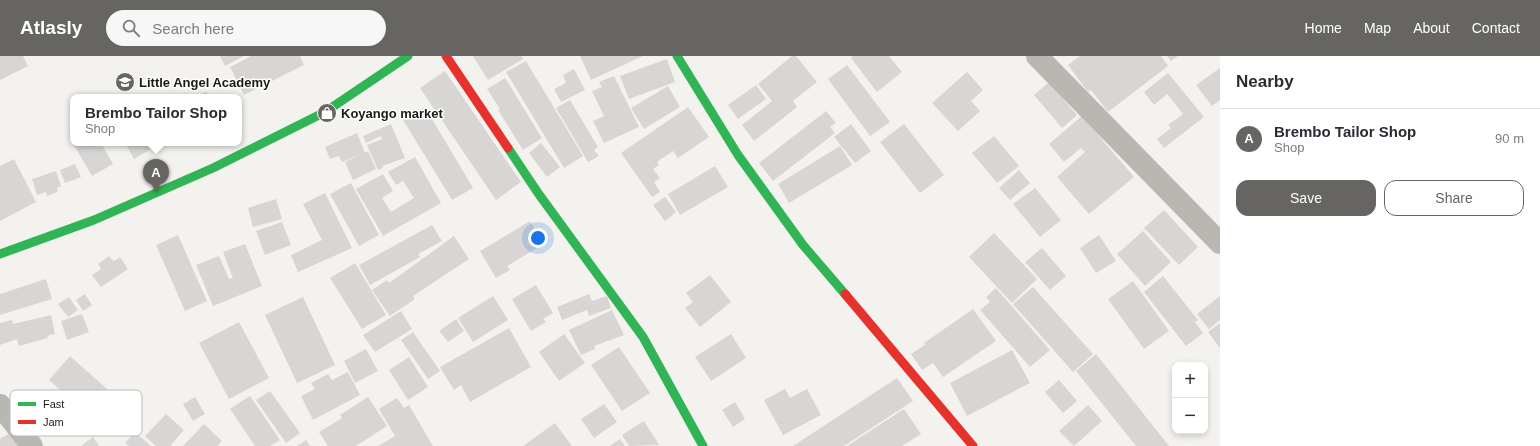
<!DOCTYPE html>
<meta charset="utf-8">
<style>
body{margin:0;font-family:Helvetica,sans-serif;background:#f7f7f7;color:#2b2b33}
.controls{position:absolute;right:12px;bottom:12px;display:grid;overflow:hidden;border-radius:8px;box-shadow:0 2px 6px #0003}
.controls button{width:36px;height:36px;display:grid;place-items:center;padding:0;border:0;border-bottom:1px solid #e1e1e2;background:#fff;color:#2b2b33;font:20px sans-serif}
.you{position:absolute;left:538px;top:182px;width:14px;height:14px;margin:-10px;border:3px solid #fff;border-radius:50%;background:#1a73e8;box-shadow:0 0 0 6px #1a73e833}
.badge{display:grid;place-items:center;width:26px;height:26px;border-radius:50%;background:#666562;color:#fff;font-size:13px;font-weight:700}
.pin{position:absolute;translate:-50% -33px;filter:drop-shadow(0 1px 2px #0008)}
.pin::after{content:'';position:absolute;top:21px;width:14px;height:12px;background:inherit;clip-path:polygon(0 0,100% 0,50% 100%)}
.popup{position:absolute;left:70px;top:38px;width:172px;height:52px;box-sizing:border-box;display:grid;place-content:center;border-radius:8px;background:#fff;filter:drop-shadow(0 1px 3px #0005);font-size:13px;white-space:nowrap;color:#7c7c81}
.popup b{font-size:15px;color:#2b2b33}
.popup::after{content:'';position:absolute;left:50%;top:100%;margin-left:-8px;border:8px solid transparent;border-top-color:#fff}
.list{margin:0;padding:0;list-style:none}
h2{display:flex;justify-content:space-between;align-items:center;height:52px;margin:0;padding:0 16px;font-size:17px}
h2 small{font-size:13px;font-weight:400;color:#7c7c81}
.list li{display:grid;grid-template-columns:26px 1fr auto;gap:12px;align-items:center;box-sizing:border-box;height:60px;padding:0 16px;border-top:1px solid #e1e1e2}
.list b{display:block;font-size:15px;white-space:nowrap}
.list p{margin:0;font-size:13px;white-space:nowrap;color:#7c7c81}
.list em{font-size:13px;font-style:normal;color:#7c7c81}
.actions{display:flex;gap:8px;padding:12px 16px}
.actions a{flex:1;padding:9px 0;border:1px solid #666562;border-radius:12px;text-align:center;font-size:14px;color:#666562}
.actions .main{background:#666562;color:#fff}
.icon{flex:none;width:22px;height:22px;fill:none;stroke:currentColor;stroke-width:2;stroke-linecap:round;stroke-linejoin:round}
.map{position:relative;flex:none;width:1220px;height:390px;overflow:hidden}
header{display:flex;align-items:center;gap:24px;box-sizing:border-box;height:56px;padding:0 20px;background:#666562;color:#fff}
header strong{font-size:19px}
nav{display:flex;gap:22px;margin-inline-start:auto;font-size:14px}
.search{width:280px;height:36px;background:#f7f7f7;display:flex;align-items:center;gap:10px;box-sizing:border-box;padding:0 14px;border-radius:22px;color:#7c7c81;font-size:15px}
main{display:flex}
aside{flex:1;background:#fff}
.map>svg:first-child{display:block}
.building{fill:#d8d6d4}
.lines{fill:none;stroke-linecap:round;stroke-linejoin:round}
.street{stroke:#b9b7b2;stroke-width:22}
.fast{stroke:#30b455;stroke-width:9}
.jam{stroke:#e5322d;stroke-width:9}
.labels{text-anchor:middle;stroke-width:3;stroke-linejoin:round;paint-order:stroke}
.poi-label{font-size:13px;font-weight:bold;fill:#1a1916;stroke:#fff;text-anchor:start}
.key{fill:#fff;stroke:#babab9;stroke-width:1}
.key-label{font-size:11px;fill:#1a1916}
</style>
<header>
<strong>Atlasly</strong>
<div class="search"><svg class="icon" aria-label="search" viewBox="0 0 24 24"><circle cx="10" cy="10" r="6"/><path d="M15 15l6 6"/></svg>Search here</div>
<nav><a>Home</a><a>Map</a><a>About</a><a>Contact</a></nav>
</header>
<main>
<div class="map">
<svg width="1220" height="390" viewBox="0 0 1220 390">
<rect width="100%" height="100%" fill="#f4f2ee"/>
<path class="building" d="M0,0h23l5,10 -28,14z
M220,0h24l-19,10z
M251,0h49l4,9 -60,30 -14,-28z
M473,0h48l2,3 -35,21z
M580,0h63l-52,24z
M792,0h4l21,26 -24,19 4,6 -43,34 -12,-16 30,-24 -14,-17z
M853,0h36l13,16 -25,20 -26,-34z
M1080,0h81l7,10 -60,46 -17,-22 -3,2 -20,-27z
M1167,0h11l-7,5z
M667,3l8,23 -46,17 -9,-23z
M526,5l57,95 -19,12 -58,-96z
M847,9l43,57 -20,14 -42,-57z
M1220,12v32l-8,6 -16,-21z
M574,13l11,21 -24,12 -7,-13 12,-6 -3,-8z
M445,15l76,111 -25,18 -76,-112z
M967,16l16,18 -12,11 9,10 -22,20 -26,-28z
M1168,17l36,44 -40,31 -7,-9 14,-11 -3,-3 15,-11 -16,-20 -13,11 -10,-13z
M614,20l25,51 -35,16 -11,-22 11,-5 -12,-25 10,-4 -3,-5z
M505,22l37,60 -19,12 -25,-40 2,-1 -13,-20z
M1049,26l28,33 -15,13 -28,-33z
M756,29l10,14 -28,20 -10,-14z
M668,30l12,21 -36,22 -13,-21z
M207,36l1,5h-14z
M570,44l28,47 -4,3 5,6 -11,6 -32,-54z
M425,51l48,81 -21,12 -49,-80z
M688,51l21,30 -31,21 -5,-7 -16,11 2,3 -6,4 7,9 -6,4 6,10 -8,5 -31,-44z
M826,55l10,12 -6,4 5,6 -62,48 -14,-18z
M1082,60l52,61 -45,37 -32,-37 28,-25 -4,-4 -17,14 -15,-18z
M391,68l14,34 -23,8 1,2 -5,2 -11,-25 15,-6 -1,-3 -15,7 -3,-7z
M851,68l20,27 -16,12 -21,-26z
M904,68l40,51 -24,18 -40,-51z
M357,77l8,20 3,-2 8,18 -23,11 -8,-18 16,-8 -19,8 -3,-6 -9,3 -5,-12z
M73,79v8h28l12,21 -21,12 -23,-39z
M994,80l25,30 -22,17 -25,-30z
M125,87h23l3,6 -17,10z
M541,87l19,24 -13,10 -18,-24z
M840,90l12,19 -63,38 -11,-19z
M415,101l26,46 -58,33 -27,-47 27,-15 10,17 -11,7 9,14 23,-14 -11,-17 -7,4 -8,-13z
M14,103l22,43 -36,19v-55z
M75,108l6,13 -16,6 -5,-13z
M715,110l13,21 -48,28 -12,-21z
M1019,114l11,13 -20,17 -11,-12z
M56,115l5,15 -4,2 1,4 -11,4 -1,-4 -9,3 -5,-16z
M351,127l28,52 -20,11 -29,-52z
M1035,132l26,32 -21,17 -27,-33z
M325,137l27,55 -54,24 -7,-17 31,-15 -19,-36z
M665,141l11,15 -11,9 -12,-16z
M276,143l6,20 -29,8 -5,-19z
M1164,154l34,37 -19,18 -35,-37z
M530,165l14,23 -37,22 3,4 -14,8 -16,-27z
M282,166l9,23 -26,10 -9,-24z
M432,169l10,16 -24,13 2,3 -50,28 -11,-20z
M1143,175l28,31 -26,24 -28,-32z
M994,177l43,46 -25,24 -43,-46z
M178,179l29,66 -22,10 -29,-66z
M1099,179l17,26 -20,12 -16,-25z
M454,180l15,23 -56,37 2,3 -25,17 -18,-26 15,-10 2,3z
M245,188l17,42 -49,20 -17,-41 23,-9 10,23 4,-1 -10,-26z
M1042,192l24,28 -16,14 -25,-28z
M109,200l5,5 6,-4 8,12 -27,18 -9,-12 9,-6 -3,-5z
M355,207l31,52 -24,14 -32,-51z
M710,219l21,27 -31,25 -15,-19 8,-6 -7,-9z
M1163,220l35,44 -3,2 8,11 -17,13 -42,-54z
M46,223l6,20 -52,16v-21z
M1133,225l36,50 -25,18 -36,-50z
M536,229l17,28 -10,6 3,3 -15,9 -19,-32z
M1033,231l60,67 -20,18 -60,-68z
M996,232l54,62 -20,17 -50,-57 10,-8 -4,-5z
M85,238l7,11 -9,6 -7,-11z
M589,238l3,7 15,-5 4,12 -22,8 -2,-6 -25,10 -5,-13z
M493,240l15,24 -35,22 -15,-24z
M1220,240v24l-11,9 -12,-15z
M69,241l9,13 -10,7 -10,-13z
M303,241l32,68 -38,18 -32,-68z
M973,253l23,32 -53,36 -10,-14 -11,7 -11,-16 14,-9 -1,-2z
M612,254l12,25 -30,11 1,3 -14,6 -12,-25z
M401,255l11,18 -37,23 -12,-17z
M82,258l7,18 -22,8 -6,-19z
M51,259l4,19 -8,2 1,2 -29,8 -2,-7 -17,6v-22l12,-3 1,4z
M456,263l8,12 -16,11 -9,-11z
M239,266l30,56 -40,21 -30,-56z
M1220,267v25l-12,-16z
M509,272l22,39 -61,35 -9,-17 -7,5 -14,-23z
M413,276l27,39 -12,8 -27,-39z
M564,278l21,29 -26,18 -20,-29z
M731,278l15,24 -35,23 -16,-24z
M619,291l31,46 -28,18 -31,-46z
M366,293l12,22 -23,12 -11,-22z
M1012,294l18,33 -63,33 -17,-33z
M1096,298l73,92h-33l-60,-75z
M70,300l37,33 -21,24 -37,-33z
M409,301l19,30 -20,13 -19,-30z
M348,316l12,23 -47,25 -12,-24 14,-7 -4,-6 17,-9 4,6z
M897,322l16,23 -69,45h-51z
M1059,324l18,21 -14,12 -18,-21z
M785,333l5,9 17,-9 14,26 -38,20 -19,-35z
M270,335l30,42 -14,10 -30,-43z
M250,340l30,44 -10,6h-15l-25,-37z
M195,341l10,17 -12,7 -10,-17z
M368,341l19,29 -31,20h-28l-9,-14 23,-14 -2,-3z
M397,342l7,10 5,-3 24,41h-55l17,-10 -16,-27z
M735,346l10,17 -12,8 -11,-17z
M604,348l13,18 -23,16 -13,-19z
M1088,349l14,16 -28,25 -15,-15z
M904,353l17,25 -19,12h-55z
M166,358l18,16 -14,16h-14l-11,-10z
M644,365l15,24 -30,1 -7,-11z
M555,367l17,23h-49z
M204,368l18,17 -5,5h-34z
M135,376l16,14h-22l-4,-3z
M10,377l8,13h-18v-7z
M93,381l6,9h-18z
M620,383l5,7h-15z
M306,384l4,6h-13z"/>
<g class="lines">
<path class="street" d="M1037,0l183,187
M0,349l32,41"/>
<path class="fast" d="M677,0l61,99 65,90 42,49
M508,92l30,45 105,144 60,109
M0,198l94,-34 119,-52 112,-56 83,-56"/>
<path class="jam" d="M446,0l62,92
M845,238l128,152"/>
</g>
<defs>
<g id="school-disc" transform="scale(1)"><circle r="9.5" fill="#666562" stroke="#fff"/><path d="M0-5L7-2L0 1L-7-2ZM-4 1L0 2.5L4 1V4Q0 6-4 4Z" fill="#fff"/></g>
<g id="shop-disc" transform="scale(1)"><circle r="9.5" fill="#666562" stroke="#fff"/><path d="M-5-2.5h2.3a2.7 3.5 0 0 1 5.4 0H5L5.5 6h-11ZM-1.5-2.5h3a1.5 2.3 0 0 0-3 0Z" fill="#fff"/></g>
</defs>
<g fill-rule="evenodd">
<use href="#school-disc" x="125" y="26"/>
<use href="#shop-disc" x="327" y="57"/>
</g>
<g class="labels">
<g class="poi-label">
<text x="139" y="31">Little Angel Academy</text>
<text x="341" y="62">Koyango market</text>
</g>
</g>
<rect x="10" y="334" width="132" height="46" rx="6" class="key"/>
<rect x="18" y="346" width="18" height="4" fill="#30b455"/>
<rect x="18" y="364" width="18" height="4" fill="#e5322d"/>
<g class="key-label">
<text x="43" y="352">Fast</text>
<text x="43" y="370">Jam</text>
</g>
</svg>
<div class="controls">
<button>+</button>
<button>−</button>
</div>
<div class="you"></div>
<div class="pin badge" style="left:156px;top:136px">A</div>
<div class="popup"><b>Brembo Tailor Shop</b>Shop</div>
</div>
<aside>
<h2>Nearby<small></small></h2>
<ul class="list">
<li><span class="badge">A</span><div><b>Brembo Tailor Shop</b><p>Shop</p></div><em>90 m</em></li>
</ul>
<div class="actions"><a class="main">Save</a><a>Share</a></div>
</aside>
</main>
